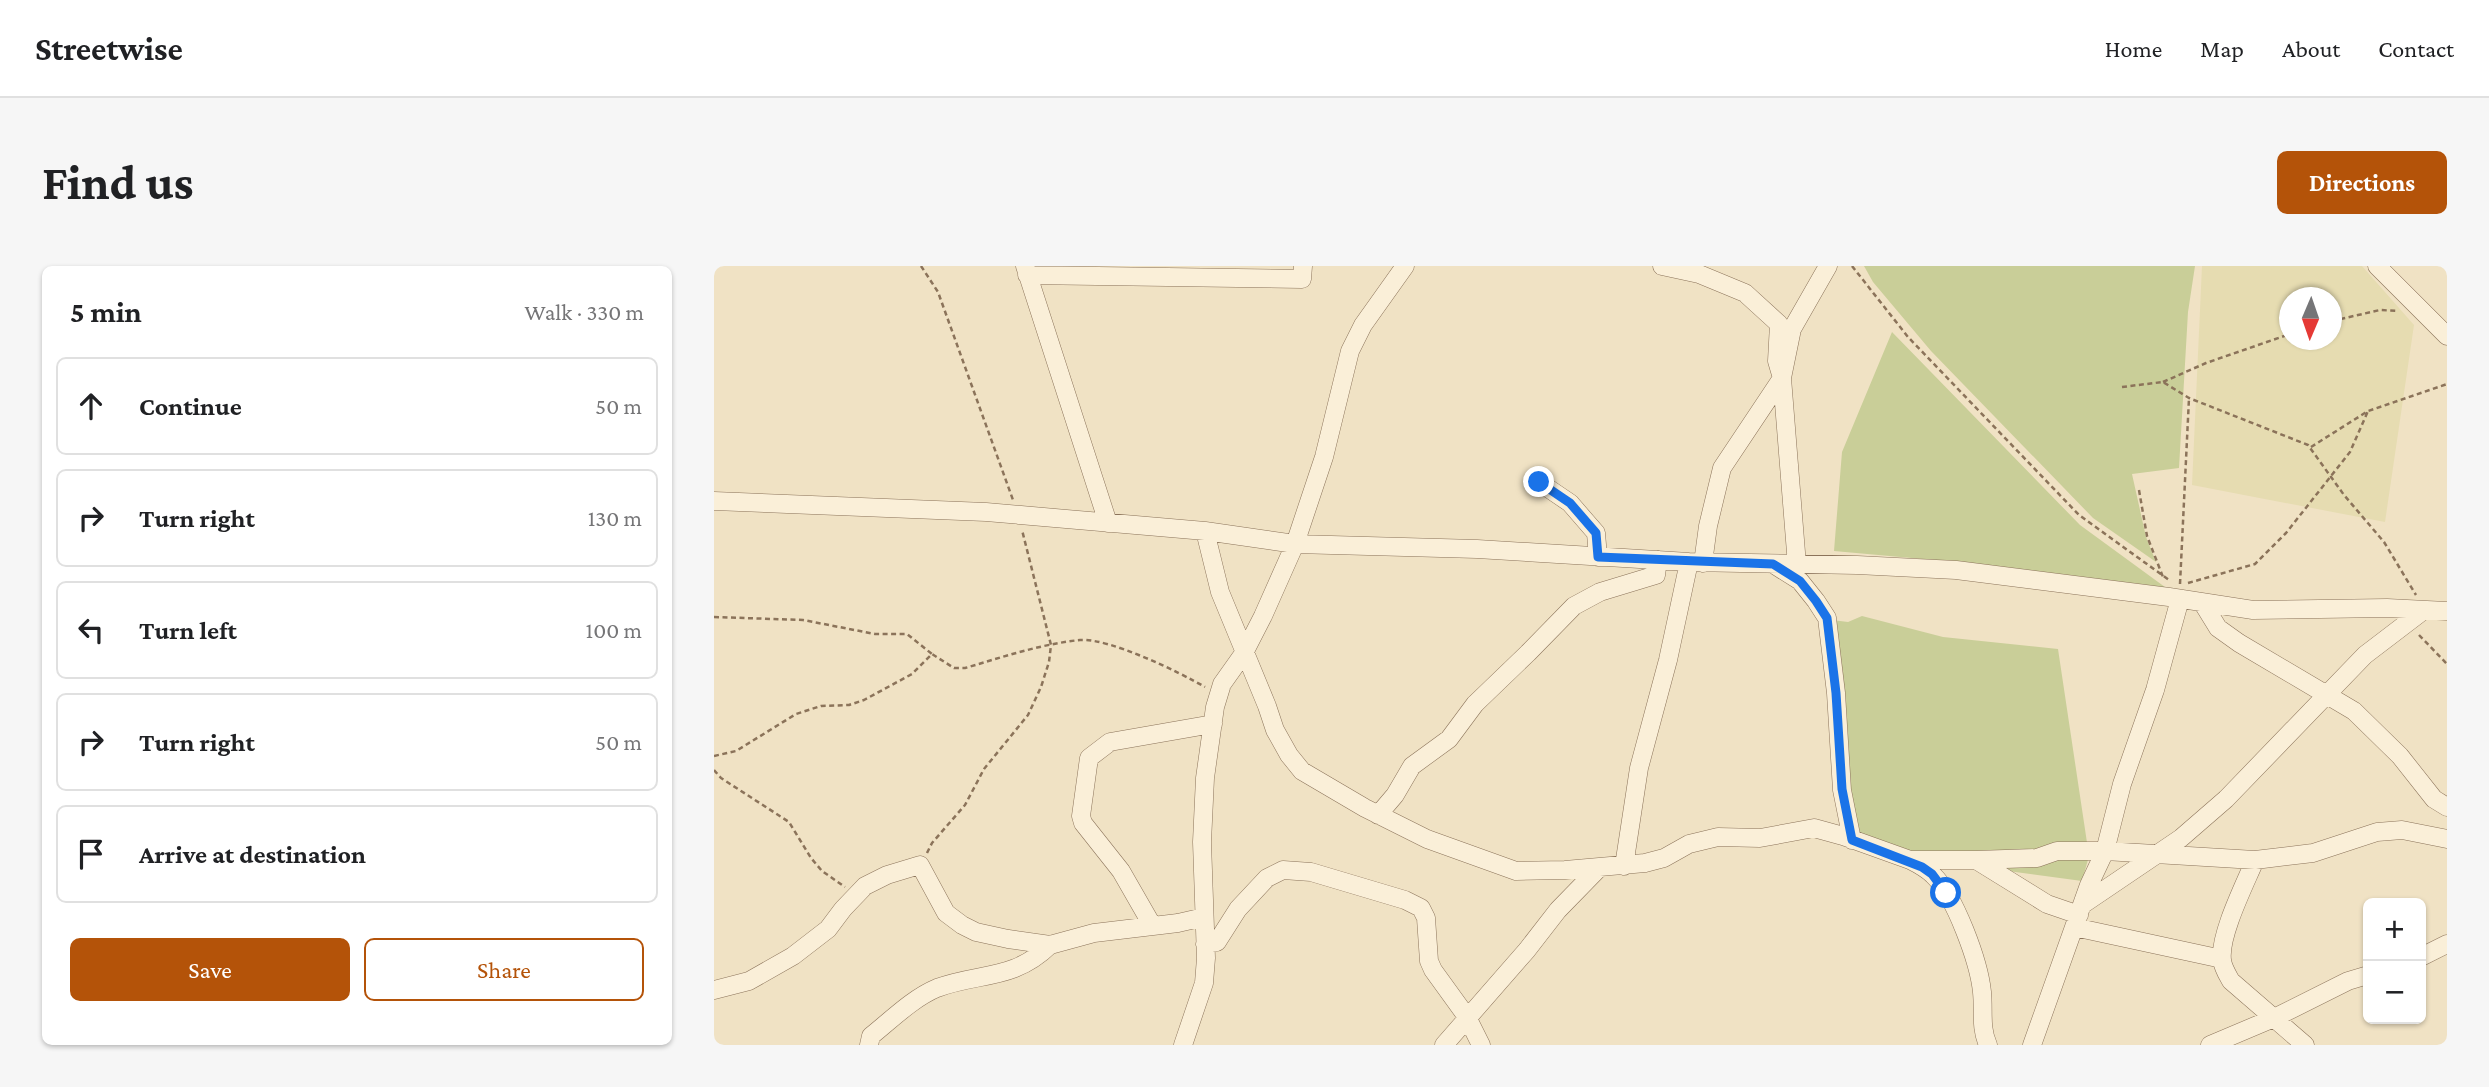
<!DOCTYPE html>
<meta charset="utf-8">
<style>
body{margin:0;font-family:"Crimson Pro",serif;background:#f6f6f6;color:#202124}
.controls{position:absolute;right:21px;bottom:21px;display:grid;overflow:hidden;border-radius:10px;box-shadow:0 2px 5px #0004}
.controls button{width:63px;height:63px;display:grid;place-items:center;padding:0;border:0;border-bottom:2px solid #e0e0e0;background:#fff;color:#202124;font:35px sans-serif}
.compass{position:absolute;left:1565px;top:21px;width:63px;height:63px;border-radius:50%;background:#fff;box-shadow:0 2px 5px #0004;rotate:182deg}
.stop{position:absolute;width:21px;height:21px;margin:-16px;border:5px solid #1a73e8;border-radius:50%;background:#fff}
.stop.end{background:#1a73e8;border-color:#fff;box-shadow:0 2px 7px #0008}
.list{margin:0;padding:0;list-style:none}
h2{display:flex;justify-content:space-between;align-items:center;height:91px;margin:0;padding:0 28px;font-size:30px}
h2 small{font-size:23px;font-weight:400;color:#757577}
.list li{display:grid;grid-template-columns:46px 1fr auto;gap:21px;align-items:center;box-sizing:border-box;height:98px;margin:0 14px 14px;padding:0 14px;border:2px solid #e0e0e0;border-radius:10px}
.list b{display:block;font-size:26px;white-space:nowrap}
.list em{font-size:23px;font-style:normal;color:#757577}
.actions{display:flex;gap:14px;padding:21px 28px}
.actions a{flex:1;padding:16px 0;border:2px solid #b45309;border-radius:10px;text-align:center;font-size:24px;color:#b45309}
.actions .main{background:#b45309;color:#fff}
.icon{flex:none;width:38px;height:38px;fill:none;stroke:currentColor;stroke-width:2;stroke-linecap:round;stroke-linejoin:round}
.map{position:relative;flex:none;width:1733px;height:779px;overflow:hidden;border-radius:10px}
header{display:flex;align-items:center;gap:42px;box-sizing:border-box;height:98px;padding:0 35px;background:#fff;border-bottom:2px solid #e0e0e0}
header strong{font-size:33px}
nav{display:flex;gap:38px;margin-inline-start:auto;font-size:24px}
.intro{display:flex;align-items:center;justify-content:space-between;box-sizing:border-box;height:168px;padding:0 42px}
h1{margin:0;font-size:49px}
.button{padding:18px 32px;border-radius:10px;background:#b45309;color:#fff;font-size:24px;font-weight:700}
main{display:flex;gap:42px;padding:0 42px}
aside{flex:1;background:#fff;border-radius:10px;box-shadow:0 2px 5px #0004}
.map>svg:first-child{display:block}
.farmland{fill:#e6dcb1;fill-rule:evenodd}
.green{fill:#c9ce98}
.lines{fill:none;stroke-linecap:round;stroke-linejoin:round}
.minor-casing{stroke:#8b735a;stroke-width:19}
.path{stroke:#8b735a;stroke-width:2.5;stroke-dasharray:5 3.5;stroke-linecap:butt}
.minor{stroke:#faefd8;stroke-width:18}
.route{stroke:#1a73e8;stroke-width:9}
</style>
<header>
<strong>Streetwise</strong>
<nav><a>Home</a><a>Map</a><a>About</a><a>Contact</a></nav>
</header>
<div class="intro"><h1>Find us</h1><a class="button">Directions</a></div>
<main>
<aside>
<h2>5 min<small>Walk · 330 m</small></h2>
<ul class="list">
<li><svg class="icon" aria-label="ahead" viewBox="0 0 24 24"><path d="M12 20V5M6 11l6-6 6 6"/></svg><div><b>Continue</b></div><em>50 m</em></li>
<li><svg class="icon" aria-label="right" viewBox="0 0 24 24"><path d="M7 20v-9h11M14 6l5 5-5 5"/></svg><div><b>Turn right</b></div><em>130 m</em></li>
<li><svg class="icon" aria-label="left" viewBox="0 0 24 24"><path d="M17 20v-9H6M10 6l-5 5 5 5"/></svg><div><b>Turn left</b></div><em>100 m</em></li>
<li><svg class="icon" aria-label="right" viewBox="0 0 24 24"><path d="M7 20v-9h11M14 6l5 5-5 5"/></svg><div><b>Turn right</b></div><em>50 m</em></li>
<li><svg class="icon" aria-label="arrive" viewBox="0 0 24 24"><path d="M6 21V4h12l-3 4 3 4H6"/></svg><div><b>Arrive at destination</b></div></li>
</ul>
<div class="actions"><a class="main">Save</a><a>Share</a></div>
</aside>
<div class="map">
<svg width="1733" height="779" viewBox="0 0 1733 779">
<rect width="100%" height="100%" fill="#f0e2c4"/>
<path class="farmland" d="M1488,0h160l52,59 -29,197 -193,-37zM1576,32h42v42h-42z"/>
<path class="green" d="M1150,0h331l-7,46 -9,156 -47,6 14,63 10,25 -63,-44 -162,-167 -58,-69z
M1178,66l188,193 89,65 -202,-27 -133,-12 8,-99z
M1148,350l81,21 115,12 31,207 -7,25 -171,-23 -63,-22 -24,-217 24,3z"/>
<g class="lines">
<g class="minor-casing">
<path id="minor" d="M311,0l83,257
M948,0l37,8 46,19 34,31 -2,37 5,17 15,187
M1663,0l70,70
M313,9l275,4 1,-13
M825,216l31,21 26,30 2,24
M0,235l272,11 219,19 90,13 182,5 212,13 168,3 99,5 213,27 84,13 134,-2 60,3
M491,265l15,61 47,114 8,24 14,25 13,16 63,37 62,31 89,32 49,-1 80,-7 19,-5 25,-14 29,-7 42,1 54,-10 29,8 67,24h66l71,44 32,11
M989,297l5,-37 14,-58 60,-90 10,-49 36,-63
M1059,298l27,17 16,20 11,17 9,75 6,97 10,50
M1488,336l16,26 21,15 115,68 46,45 34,43 13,8
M664,549l17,-20 17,-29 37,-27 26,-35 53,-51 46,-47 26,-14 56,-17 2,-15
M1196,594c8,4 16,8 23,15 22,21 46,87 49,117 2,19 -2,35 6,53
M1262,594l61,-2 20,-7h48l150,9 58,-7 64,-21 25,-2 45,9
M1541,594c-10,24 -36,75 -33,100 1,8 5,14 9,21l74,64
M910,600l15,-98 29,-108 21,-98
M1368,639l99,-67 45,-39 139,-144 59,-45
M438,659l-31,-54 -38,-48 -2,-7 8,-58 21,-16 103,-18
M1360,661l148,32
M491,678l12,-2 21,-33 29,-31 16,-8 28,2 94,28 16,8 5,10 3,43 4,9 34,47 14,28
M1707,691l26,-13
M0,724l35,-9 44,-25 35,-27 15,-20 22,-23 22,-11 33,-10 26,48 16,12 14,7 32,7 42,6 44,-12 84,-10 26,-6
M155,779l2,-9c20,-16 42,-38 66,-48 43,-16 76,-7 113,-43
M469,779l21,-62 2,-25 -4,-116 3,-64 10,-71 7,-23 22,-31 19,-37 32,-72 29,-87 26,-106 13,-26 42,-59
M730,779l83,-95 31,-40 41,-42
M1318,779l57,-160 16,-34 17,-67 33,-94 25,-91
M1496,779l64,-27 74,-37 20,-6"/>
</g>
<path class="path" d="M207,0l17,26 75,208
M1138,0l56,71 171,178 90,65
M1618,55l48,-11 18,1
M1449,116l43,-19 84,-29
M1408,121l41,-5 26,16 119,47 36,50 40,47 32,53
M1597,181l57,-36 79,-27
M1425,224l8,46 16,41
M1474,317l67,-19 31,-31 64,-81 18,-41
M1466,318l9,-186
M0,351l89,3 72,14h32l25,20
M1705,369l28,29
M0,490l22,-5 60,-37 25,-8 28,-1 15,-5 48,-26 20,-20 22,14h11c38,-11 76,-24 115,-28 30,-2 99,32 125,47
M0,504l7,8 68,44 22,36 11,13 23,16
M213,587l5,-10 33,-38 19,-36 44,-54 13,-28 8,-25 2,-17 -29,-115"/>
<use href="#minor" class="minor"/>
</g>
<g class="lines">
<path class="route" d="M825,216l31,21 26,30 2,24 175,7 27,17 16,20 11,17 9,75 6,96 10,51 70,27 10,7 14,19"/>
</g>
</svg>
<div class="controls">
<button>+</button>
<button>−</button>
</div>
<svg class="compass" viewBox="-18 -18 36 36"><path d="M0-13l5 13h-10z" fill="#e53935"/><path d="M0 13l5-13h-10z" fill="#757577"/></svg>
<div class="stop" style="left:1232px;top:627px"></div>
<div class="stop end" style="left:825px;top:216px"></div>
</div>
</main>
